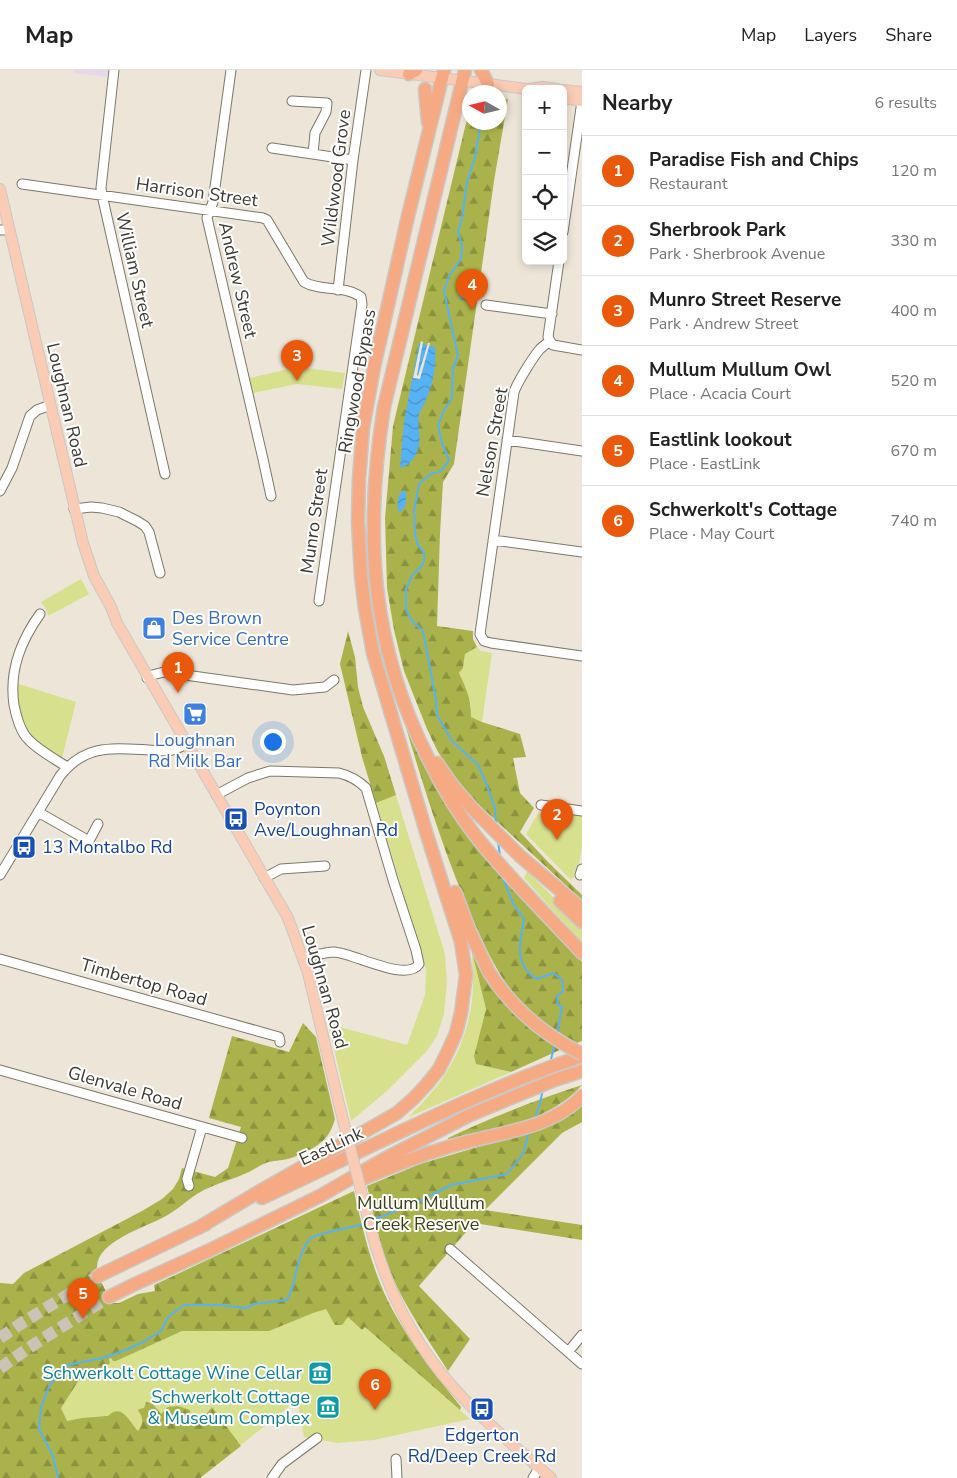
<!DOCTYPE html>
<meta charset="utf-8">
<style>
body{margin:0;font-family:"Nunito Sans",sans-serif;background:#f2f2f2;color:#222}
.controls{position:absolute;right:15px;top:15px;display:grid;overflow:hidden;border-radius:8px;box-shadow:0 2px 8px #0003}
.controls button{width:45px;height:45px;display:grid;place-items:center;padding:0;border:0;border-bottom:1px solid #e0e0e0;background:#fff;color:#222;font:25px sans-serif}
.compass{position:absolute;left:462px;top:15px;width:45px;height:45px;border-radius:50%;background:#fff;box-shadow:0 2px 8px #0003;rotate:278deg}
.you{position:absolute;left:272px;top:671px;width:18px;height:18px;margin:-12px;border:4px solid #fff;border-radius:50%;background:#1a73e8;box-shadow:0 0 0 8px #1a73e833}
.badge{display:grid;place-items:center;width:32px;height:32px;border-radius:50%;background:#ea580c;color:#fff;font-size:16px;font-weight:700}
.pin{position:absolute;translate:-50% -41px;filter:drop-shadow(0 1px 2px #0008)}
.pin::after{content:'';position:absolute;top:26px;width:18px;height:15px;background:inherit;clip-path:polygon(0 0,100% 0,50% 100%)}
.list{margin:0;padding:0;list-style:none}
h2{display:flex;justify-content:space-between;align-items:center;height:65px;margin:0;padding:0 20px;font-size:21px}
h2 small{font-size:16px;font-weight:400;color:#767676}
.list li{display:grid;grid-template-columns:32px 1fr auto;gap:15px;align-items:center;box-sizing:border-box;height:70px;padding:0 20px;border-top:1px solid #e0e0e0}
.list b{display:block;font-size:19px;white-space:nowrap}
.list p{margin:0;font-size:16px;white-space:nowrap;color:#767676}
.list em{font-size:16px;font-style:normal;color:#767676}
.icon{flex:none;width:28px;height:28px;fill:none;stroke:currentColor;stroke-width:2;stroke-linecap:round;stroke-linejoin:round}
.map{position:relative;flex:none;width:582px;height:1408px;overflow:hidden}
header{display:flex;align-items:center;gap:30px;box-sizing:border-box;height:70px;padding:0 25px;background:#fff;border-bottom:1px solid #e0e0e0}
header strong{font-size:24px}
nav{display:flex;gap:28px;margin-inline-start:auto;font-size:18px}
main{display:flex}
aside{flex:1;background:#fff}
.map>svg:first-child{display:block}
.education{fill:#e5d8eb}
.green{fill:#d7e18d}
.forest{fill:url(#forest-firs)}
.water{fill:url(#water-waves)}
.pier{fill:#ede6d8}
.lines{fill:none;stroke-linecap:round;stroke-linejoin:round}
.stream{stroke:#57b2f4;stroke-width:2}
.highway-tunnel{stroke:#cac4b7;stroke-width:12;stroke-dasharray:12 6;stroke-linecap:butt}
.minor-casing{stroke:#7d776a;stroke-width:11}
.major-casing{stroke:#c9c8c6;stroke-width:12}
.highway-casing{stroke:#c9c8c6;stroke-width:15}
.minor{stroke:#fff;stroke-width:9}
.major{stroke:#faccb5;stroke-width:10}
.highway{stroke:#f6aa84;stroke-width:12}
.major-bridge-casing{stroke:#c9c8c6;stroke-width:12;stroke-linecap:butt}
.highway-bridge-casing{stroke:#c9c8c6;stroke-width:15;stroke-linecap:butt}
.major-bridge{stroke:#faccb5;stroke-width:10}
.highway-bridge{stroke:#f6aa84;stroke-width:12}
.labels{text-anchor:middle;stroke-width:4;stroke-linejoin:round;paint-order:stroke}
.street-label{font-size:18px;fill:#3d3b35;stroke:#fff}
.shop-label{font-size:18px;fill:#366cbe;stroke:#fff;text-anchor:start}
.transit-label{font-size:18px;fill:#164399;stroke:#fff;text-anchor:start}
.park-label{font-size:18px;fill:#3c4014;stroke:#fff}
.culture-label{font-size:18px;fill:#0d838f;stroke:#fff;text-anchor:end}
</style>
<header>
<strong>Map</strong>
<nav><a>Map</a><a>Layers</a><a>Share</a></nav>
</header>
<main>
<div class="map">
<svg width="582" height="1408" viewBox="0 0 582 1408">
<defs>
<pattern id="forest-firs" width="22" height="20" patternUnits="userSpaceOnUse" patternTransform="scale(1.25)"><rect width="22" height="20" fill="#aab34b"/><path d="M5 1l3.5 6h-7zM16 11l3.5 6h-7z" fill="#8c933f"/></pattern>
<pattern id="water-waves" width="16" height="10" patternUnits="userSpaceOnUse" patternTransform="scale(1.25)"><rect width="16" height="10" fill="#57b2f4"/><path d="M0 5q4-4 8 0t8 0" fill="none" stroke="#4992c6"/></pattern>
</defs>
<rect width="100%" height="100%" fill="#ede6d8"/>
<path class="education" d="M74,0h34l-1,7 -33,-4z"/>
<path class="green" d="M297,297l48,6 -3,16 -45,-5 -44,9 -3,-15z
M81,509l8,15 -41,22 -2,-7 -5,-7z
M477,577l4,4 11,2 -10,69 -11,-5v-13l-12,-31 4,-5 2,-14z
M16,613l60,19 -14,56c-9,-6 -22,-11 -30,-19 -12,-14 -16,-38 -16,-56z
M396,725l49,159 2,28 -3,32 -7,22 -11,16 -38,38 -37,31 -23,-97 79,21 18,-50 1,-25 -50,-167z
M542,742c13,0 28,-1 40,5v30l-3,17 -5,9v4l-3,3 -45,-46 11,-19z
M527,801l55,55v17l-58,-65z
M472,882l14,57 -12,47 2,8 35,8 -102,45c9,-10 19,-20 28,-31 22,-29 36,-66 36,-103 0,-10 -1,-21 -1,-31z
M290,1226l66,23 114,100 -96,21 -37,3 -33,-6 -7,-37 -97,78 -152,-33 12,-68 80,-32z"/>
<path class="forest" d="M508,29l-14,82 -40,283 -11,18 -3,52 -3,92 36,5v8l4,8 -12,7 -2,14 -4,5c8,17 12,26 12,44l11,5 38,12 6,23 -13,1 7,35 14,15 -14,24 28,30 34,33v5l-117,-108 -27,-40 -11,-23 -23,-58 -10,-41 -7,-42 -2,-70 8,-92 74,-307 2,-5 1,8h30v-22z
M348,561l7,26 3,30 5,20 21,49 12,39 -20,8 -14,-46 -22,-93z
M405,654l26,53 151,185v79l-5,2c-25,-14 -47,-30 -65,-52 -18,-22 -28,-48 -40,-73 -27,-63 -48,-129 -67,-194z
M472,882l27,43 63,54 -51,23 -35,-8 -2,-8 12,-47z
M303,953l13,14 19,82c-3,10 -7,19 -16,25 -8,6 -21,12 -31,15 -7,2 -15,1 -22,4 -6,2 -11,6 -17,9 -17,8 -36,12 -52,22 -11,7 -20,16 -31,22 -19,11 -70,25 -69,52l-2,2 17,33h7l19,-9 17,-3 -1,-6 200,-94c7,31 14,62 26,92 18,45 51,86 81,124l-1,3 -95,-83 -3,3 -14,-13 -6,8h-7l-9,-16 -13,4 -44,18h-87l-66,30h-3l-2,-3 -2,1 1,4 -2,2 -29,15 -18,28 6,13 15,-3 26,-2c14,-14 22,7 30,15 5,-6 6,-14 0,-20l1,-2 5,-1 2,-6 6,1 9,11 7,-7 10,-1 12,4v9l13,-1 9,-11 29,39 -41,32h-200v-195l13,1 11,-11 118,-62 20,-12 11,-10 6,-10 3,-11 33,9 13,-9 13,-41 -32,-9 23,-82 57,16z
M582,1015c-33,37 -88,45 -133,59l-1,-6c44,-21 88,-38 134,-53z
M582,1034v18l-20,11 -77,77 97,15v15l-108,-17 -55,63 51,53 -22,32c-17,-27 -36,-54 -50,-82 -16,-32 -23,-69 -31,-103l53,-22 129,-38 27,-16z"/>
<path class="water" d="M461,213l12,2 -2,16 -12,-2z
M419,273l16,4c2,17 -2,36 -9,53 -2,5 -5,9 -7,14 -2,12 3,24 -1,35 -3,9 -9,17 -18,19l4,-47z
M404,420l2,2v11l-4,8h-4c-1,-6 -1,-17 6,-21z"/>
<path class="pier" d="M421,271l2,1 -6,33 1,1 10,-33h2l-10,36 -7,-1z"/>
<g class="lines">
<path class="stream" d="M481,52l-6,35 -8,25 -5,37 -4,12 4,15 -1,13 -12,17 -5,15 14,65 -5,12 -1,30 -8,12 -6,15 4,18 7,17c-5,7 -8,14 -17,13l-13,11 -5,27 1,24 3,10 6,7v9l-3,6 -8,7 -7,15v20l5,11 12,11 13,69 1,15 15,26 26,24 8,18 9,25 1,16
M498,771l2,15
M502,806l11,27 11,16c-4,24 -11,44 12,60l18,-6 8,7 1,11 -6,5 1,9 4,2 -5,27
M550,993l5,-19
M535,1048l5,-15 3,-14
M371,1151l53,-22 27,-14 56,-11 16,-20 6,-22
M58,1408l-5,-22 -14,-27 2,-22 8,-20 14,-21 43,-9 22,-8 15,-7 18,-11 7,-14 16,-12h35l27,3 8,-4 33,-4c2,-5 5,-10 6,-15 3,-12 8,-39 18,-47 9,-6 42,-11 54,-14"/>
<path class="highway-tunnel" d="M0,1268l22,-15 76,-47
M0,1298l36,-25 73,-46"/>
<g class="minor-casing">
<path id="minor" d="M114,0l-13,118 1,7 63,279
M231,0l-18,132 -6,16 56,241 8,37
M292,31l35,2 -1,9 -11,21 -2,21
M272,78l81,12
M22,114l241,34 4,2 37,62c17,10 42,3 57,15l1,7 -43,297
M0,160h3
M563,162l19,-131
M338,220l15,-130 13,-90
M486,235l66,9
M550,271c-4,3 -7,5 -10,8 -7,8 -23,34 -26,43l-34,242 4,7 7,2 91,13
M550,271l-2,-4 11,-76
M550,271l3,4 29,5
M507,370l75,11
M0,421l12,-23 18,-52 7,-6 8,-3
M74,439l17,-2 11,1 17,4 18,9 8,5 4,6 11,41
M493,470l89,12
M40,544c-20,28 -31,57 -26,91 2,10 5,21 10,29 7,12 31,25 43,33
M147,608l5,-3 12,-3 129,18 32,-3 9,-7
M216,725l32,-17 22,-7 69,2c12,3 19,7 27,15l27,92 23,70 3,14c-13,19 -65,-11 -85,-12 -10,0 -21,4 -31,6
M541,735l41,6
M38,742l51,29 9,-17
M0,805l60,-99c25,-32 52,-28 89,-26 16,1 22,3 37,-6
M580,805l2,-6
M264,808l17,-9 44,-3
M0,889l279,78 1,5
M0,1000l242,68
M189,1116l-2,-7 15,-52
M450,1179l132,115
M568,1282l14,-17
M396,1389l1,19
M272,1408l10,-14 35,-26
M533,1408l6,-10"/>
</g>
<g class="major-casing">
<path id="major" d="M380,0l147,19
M530,19l12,-2 15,2
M563,20l19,2
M563,28l19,3
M0,119l83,354 11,33 17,31 6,16 171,295 20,55 31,131
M369,1152c15,61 42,118 84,165 29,33 65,62 98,91"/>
</g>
<g class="highway-casing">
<path id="highway" d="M465,0l-81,337c-20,125 -14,237 44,351 13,27 28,53 47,77 23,30 50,57 76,85 10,11 21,21 31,33
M481,0l7,14
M409,4l7,-4
M425,19l3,33
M437,693l16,23 19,22 48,48 62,53
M455,822l15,40 19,40
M560,831l22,21
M362,1109c28,-12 56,-23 86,-32 44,-14 102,-16 134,-51
M262,1128c106,-49 209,-105 320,-142
M198,1158l64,-38 135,-77 17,-15 13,-14 12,-15 9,-18 8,-18 5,-20 5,-38 -5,-33 -34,-107 -54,-182 -8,-44 -4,-33 -3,-55 1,-42 4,-51 11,-61 34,-151 36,-146
M98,1206l108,-52
M109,1227l24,-12 77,-35 110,-54 66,-38 84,-43 82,-34 30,-10"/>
</g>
<use href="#minor" class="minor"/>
<use href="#major" class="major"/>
<use href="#highway" class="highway"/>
<g class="major-bridge-casing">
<path id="major-bridge" d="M339,1034l30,118"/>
</g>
<g class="highway-bridge-casing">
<path id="highway-bridge" d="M489,902c23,36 55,63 93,82"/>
</g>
<use href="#major-bridge" class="major-bridge"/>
<use href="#highway-bridge" class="highway-bridge"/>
</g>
<defs>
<g id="shop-square" transform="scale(1.25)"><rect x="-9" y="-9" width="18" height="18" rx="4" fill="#3f7fe0" stroke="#fff"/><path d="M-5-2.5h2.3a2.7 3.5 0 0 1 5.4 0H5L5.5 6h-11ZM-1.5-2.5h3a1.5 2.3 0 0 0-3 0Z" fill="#fff"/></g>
<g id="supermarket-square" transform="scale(1.25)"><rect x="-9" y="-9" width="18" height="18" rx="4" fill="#3f7fe0" stroke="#fff"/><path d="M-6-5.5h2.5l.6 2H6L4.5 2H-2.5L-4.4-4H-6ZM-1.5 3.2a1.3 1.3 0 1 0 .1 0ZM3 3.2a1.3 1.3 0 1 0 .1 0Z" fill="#fff"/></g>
<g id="bus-square" transform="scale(1.25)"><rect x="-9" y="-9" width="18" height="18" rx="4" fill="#1a4fb4" stroke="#fff"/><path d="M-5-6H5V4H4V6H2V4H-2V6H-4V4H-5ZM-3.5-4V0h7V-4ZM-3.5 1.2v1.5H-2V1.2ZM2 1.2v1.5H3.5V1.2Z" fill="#fff"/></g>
<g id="museum-square" transform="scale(1.25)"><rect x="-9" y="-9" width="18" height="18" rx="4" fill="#0f9aa8" stroke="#fff"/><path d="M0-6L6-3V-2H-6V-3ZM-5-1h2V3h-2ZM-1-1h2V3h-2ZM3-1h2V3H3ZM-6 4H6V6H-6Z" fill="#fff"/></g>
</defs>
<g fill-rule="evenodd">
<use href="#shop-square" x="154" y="558"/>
<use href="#supermarket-square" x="195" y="644"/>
<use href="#bus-square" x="236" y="749"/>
<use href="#bus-square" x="24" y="777"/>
<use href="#museum-square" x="320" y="1303"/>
<use href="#museum-square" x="328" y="1337"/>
<use href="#bus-square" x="482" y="1339"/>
</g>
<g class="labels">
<g class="street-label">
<text transform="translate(336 108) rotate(-83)" y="6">Wildwood Grove</text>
<text transform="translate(197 122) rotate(8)" y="6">Harrison Street</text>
<text transform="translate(135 200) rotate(77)" y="6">William Street</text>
<text transform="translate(238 210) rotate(77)" y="6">Andrew Street</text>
<text transform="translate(357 311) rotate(-80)" y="6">Ringwood Bypass</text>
<text transform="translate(67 335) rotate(77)" y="6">Loughnan Road</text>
<text transform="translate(492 372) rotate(-80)" y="6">Nelson Street</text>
<text transform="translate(314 451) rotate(-82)" y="6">Munro Street</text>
<text transform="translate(144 912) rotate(16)" y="6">Timbertop Road</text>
<text transform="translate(325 917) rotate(74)" y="6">Loughnan Road</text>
<text transform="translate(125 1018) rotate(16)" y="6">Glenvale Road</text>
<text transform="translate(331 1076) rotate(-25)" y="6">EastLink</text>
</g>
<g class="shop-label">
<text x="172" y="554">Des Brown<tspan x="172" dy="21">Service Centre</tspan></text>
<text x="195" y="676" text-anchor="middle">Loughnan<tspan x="195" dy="21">Rd Milk Bar</tspan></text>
</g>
<g class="transit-label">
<text x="254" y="745">Poynton<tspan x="254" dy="21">Ave/Loughnan Rd</tspan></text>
<text x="42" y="783">13 Montalbo Rd</text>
<text x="482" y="1371" text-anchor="middle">Edgerton<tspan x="482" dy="21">Rd/Deep Creek Rd</tspan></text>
</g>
<g class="park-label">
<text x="421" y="1139">Mullum Mullum<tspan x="421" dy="21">Creek Reserve</tspan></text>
</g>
<g class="culture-label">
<text x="302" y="1309">Schwerkolt Cottage Wine Cellar</text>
<text x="310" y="1333">Schwerkolt Cottage<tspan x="310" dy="21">&amp; Museum Complex</tspan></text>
</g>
</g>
</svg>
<div class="controls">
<button>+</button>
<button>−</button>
<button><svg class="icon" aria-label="locate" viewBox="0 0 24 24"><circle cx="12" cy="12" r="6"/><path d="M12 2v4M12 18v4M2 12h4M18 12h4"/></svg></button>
<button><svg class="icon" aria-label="layers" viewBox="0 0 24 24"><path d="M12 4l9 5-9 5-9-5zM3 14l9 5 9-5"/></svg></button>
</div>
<svg class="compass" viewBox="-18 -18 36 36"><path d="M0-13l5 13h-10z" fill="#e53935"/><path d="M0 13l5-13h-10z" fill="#767676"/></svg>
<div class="you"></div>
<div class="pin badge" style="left:178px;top:623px">1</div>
<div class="pin badge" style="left:557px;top:770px">2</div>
<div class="pin badge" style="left:297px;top:311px">3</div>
<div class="pin badge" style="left:472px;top:240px">4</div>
<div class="pin badge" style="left:83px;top:1249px">5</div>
<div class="pin badge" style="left:375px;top:1340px">6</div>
</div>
<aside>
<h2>Nearby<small>6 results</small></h2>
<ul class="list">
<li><span class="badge">1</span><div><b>Paradise Fish and Chips</b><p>Restaurant</p></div><em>120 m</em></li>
<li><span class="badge">2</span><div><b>Sherbrook Park</b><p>Park · Sherbrook Avenue</p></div><em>330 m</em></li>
<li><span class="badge">3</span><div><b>Munro Street Reserve</b><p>Park · Andrew Street</p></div><em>400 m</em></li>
<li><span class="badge">4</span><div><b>Mullum Mullum Owl</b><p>Place · Acacia Court</p></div><em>520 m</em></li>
<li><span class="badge">5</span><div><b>Eastlink lookout</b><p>Place · EastLink</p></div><em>670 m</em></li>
<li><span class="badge">6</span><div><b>Schwerkolt's Cottage</b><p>Place · May Court</p></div><em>740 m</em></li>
</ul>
</aside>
</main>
